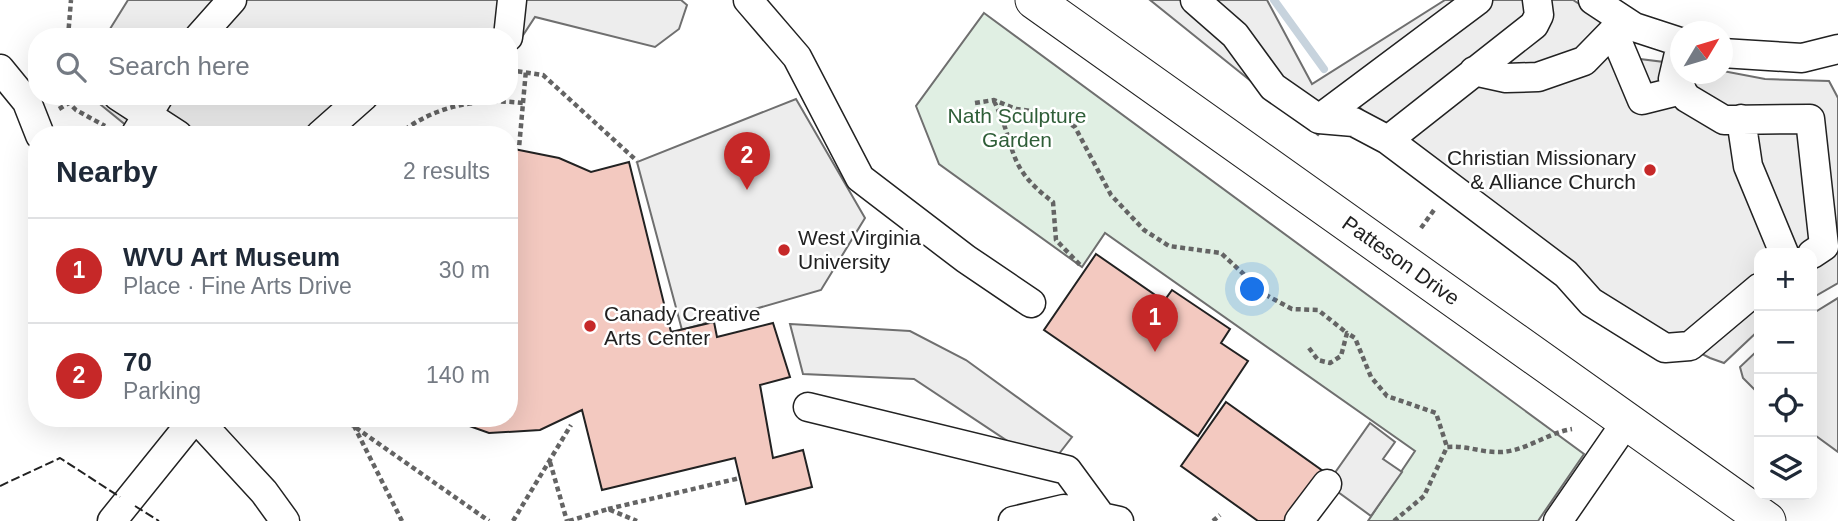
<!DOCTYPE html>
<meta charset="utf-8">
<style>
body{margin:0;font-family:Arial,sans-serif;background:#f6f6f7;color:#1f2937}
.controls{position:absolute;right:21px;bottom:21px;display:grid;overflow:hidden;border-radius:14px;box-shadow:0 7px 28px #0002}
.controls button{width:63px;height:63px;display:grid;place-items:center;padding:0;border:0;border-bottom:2px solid #e0e1e3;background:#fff;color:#1f2937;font:35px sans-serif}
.compass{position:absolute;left:1670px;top:21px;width:63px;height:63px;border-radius:50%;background:#fff;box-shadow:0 7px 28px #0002;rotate:52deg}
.you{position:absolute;left:1253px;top:290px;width:24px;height:24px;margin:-18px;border:5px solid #fff;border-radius:50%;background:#1a73e8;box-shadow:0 0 0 10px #1a73e833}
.badge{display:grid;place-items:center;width:46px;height:46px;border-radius:50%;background:#c62828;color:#fff;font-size:23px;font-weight:700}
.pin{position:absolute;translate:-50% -58px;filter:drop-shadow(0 2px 4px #0008)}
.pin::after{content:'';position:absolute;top:37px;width:24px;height:21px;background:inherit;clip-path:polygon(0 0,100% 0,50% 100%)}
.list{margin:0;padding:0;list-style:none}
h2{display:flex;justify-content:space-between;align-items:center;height:91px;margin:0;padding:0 28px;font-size:30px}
h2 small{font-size:23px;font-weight:400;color:#747a83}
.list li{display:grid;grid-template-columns:46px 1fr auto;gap:21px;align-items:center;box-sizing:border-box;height:105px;padding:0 28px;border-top:2px solid #e0e1e3}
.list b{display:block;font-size:26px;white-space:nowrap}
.list p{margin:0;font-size:23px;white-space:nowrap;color:#747a83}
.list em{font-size:23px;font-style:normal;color:#747a83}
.icon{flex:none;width:38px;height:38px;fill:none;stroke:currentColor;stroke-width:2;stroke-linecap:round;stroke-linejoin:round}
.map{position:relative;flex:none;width:1838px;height:521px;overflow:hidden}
.search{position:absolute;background:#fff;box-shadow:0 7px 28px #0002;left:28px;top:28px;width:490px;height:77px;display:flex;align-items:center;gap:18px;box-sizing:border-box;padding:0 24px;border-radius:28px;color:#747a83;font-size:26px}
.panel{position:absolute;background:#fff;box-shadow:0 7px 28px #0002;left:28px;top:126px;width:490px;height:301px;border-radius:28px}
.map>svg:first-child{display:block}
.green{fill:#e0efe3;stroke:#6f6f6f;stroke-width:2}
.parking{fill:#ededed;stroke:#6f6f6f;stroke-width:2}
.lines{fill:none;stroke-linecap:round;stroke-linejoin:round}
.stream{stroke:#c7d3dd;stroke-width:8}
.building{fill:#f3c9c0;stroke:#222;stroke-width:2}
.minor-casing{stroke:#222;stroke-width:31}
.major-casing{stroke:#222;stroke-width:39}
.path{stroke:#646464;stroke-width:4.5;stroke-dasharray:5 3.5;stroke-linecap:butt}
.minor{stroke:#fff;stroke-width:28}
.major{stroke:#fff;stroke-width:37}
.fence{stroke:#222;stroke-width:2;stroke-dasharray:9 3.5;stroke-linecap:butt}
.poi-dot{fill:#c62828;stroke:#fff;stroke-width:2.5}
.labels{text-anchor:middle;stroke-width:5;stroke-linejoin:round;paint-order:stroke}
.park-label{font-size:21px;fill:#2f5e38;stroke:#fff}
.poi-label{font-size:21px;fill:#222;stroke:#fff;text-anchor:start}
.street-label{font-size:21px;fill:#222;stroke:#fff}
</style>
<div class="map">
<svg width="1838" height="521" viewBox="0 0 1838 521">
<rect width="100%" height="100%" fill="#fff"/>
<path class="green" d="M984,13l600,441 -46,67h-170l47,-70 -310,-218 -23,34 -143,-103 -23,-58z"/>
<path class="parking" d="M128,0h553l6,5 -8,24 -24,18 -120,-30 -19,29 -7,-9h-404z
M1150,0h117l45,84 133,-84h128l22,14 37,44 48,6v10l43,-3 42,8 64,2 9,17v185l-26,15v-45h-53v77l-35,33 -14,-5 -34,-17 -209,-137 -119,-107 -30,38z
M90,96h293l-50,39h-195z
M796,99l69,119 -44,72 -139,40 -45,-168z
M1838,298v154l-26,-19v-119z
M790,324l120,7 56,29 106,77 -24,31 -134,-89 -111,-5z
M1759,349v45l-16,-16 -3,-11z
M1370,423l25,19 -12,17 19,13 -31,44 -44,-32z"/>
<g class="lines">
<path class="stream" d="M1274,0l50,69"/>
</g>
<path class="building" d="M509,148l50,10 32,14 38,-10 42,170 43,-10 3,15 56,-14 17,54 -30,8 13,73 30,-8 9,37 -66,17 -11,-46 -133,32 -20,-80 -42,20 -51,3 -42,-15h62z
M1096,254l68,47 8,-11 58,39 -9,14 27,18 -50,75 -154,-106z
M1226,402l104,74 -32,45h-40l-77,-55z"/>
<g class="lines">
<g class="minor-casing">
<path id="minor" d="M748,0l49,57 63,121 106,81 65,44
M1195,0l40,35 38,52 46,32 35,3 34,18 178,134 25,28 74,46 25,-2 69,-58
M1593,0l41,27 46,15
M1613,31l29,69 40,-10
M199,37l33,-37
M508,37l4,-37
M1680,49l-7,30 14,19 37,22 86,-1 14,127 -12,8
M1722,53l80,5 36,-9
M0,69l27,33 13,33
M1474,71l32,7 32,-1 46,-16 39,-40
M118,96l60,39
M1319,119l159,-119
M1741,119l7,47 36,87
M135,135l24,-39
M320,135l44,-39
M1388,140l146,-115 5,-10 -2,-15
M808,407l259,63 33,45
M196,418l68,74 21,29
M112,521l83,-103
M1013,521l51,-12 55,12
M1299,521l28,-37
M1558,521l69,-100"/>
</g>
<g class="major-casing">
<g id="major">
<path id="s1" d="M1034,0l733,521"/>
</g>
</g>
<path class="path" d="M68,37l3,-37
M509,70l34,5 94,86
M66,96l3,7
M994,101c24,48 10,64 59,101l3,38 26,27
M523,103l3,-33
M975,103l19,-3 22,9 38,5 21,13 36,68 33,35 25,16 52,7 45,42 26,14 26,1 29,23
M59,109l10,-6 7,7 29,16
M398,135c36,-30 81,-37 125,-32l-4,45
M1421,228l13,-18
M1309,348l9,12 12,3 11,-7 6,-23 8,5 16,39 16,19 49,17 11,34
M342,418l147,103
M350,418l52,103
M550,462l17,59
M608,509l132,-31
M513,521l58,-96
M569,521l39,-12 29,12
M1213,521l7,-6
M1394,521l30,-25 23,-49c17,-2 33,5 50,5 27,1 49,-19 75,-23"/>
<use href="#minor" class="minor"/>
<use href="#major" class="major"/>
<path class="fence" d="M0,486l60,-28 60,39
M135,506l24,15"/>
</g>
<g class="poi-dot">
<circle cx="1650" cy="170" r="7"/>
<circle cx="784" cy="250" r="7"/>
<circle cx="590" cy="326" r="7"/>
</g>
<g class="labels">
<g class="park-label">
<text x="1017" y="123">Nath Sculpture<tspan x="1017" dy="24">Garden</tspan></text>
</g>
<g class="poi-label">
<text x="1636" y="165" text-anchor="end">Christian Missionary<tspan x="1636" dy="24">&amp; Alliance Church</tspan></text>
<text x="798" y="245">West Virginia<tspan x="798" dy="24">University</tspan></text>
<text x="604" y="321">Canady Creative<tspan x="604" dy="24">Arts Center</tspan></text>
</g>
<g class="street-label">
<text dy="7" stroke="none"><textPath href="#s1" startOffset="450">Patteson Drive</textPath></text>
</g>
</g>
</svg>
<div class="controls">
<button>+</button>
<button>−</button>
<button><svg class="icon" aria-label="locate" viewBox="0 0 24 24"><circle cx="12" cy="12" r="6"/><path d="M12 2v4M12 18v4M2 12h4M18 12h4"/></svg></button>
<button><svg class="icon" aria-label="layers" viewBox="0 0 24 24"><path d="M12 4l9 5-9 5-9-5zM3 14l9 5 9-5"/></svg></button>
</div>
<svg class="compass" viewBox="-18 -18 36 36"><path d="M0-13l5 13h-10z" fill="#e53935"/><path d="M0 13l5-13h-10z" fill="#747a83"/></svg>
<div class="you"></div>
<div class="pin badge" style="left:1155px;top:352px">1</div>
<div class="pin badge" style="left:747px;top:190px">2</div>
<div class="search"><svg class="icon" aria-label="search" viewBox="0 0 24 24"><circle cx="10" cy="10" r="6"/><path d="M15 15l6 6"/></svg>Search here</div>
<section class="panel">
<h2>Nearby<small>2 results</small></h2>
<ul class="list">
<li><span class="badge">1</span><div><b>WVU Art Museum</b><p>Place · Fine Arts Drive</p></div><em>30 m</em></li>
<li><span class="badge">2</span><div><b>70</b><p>Parking</p></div><em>140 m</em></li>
</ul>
</section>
</div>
